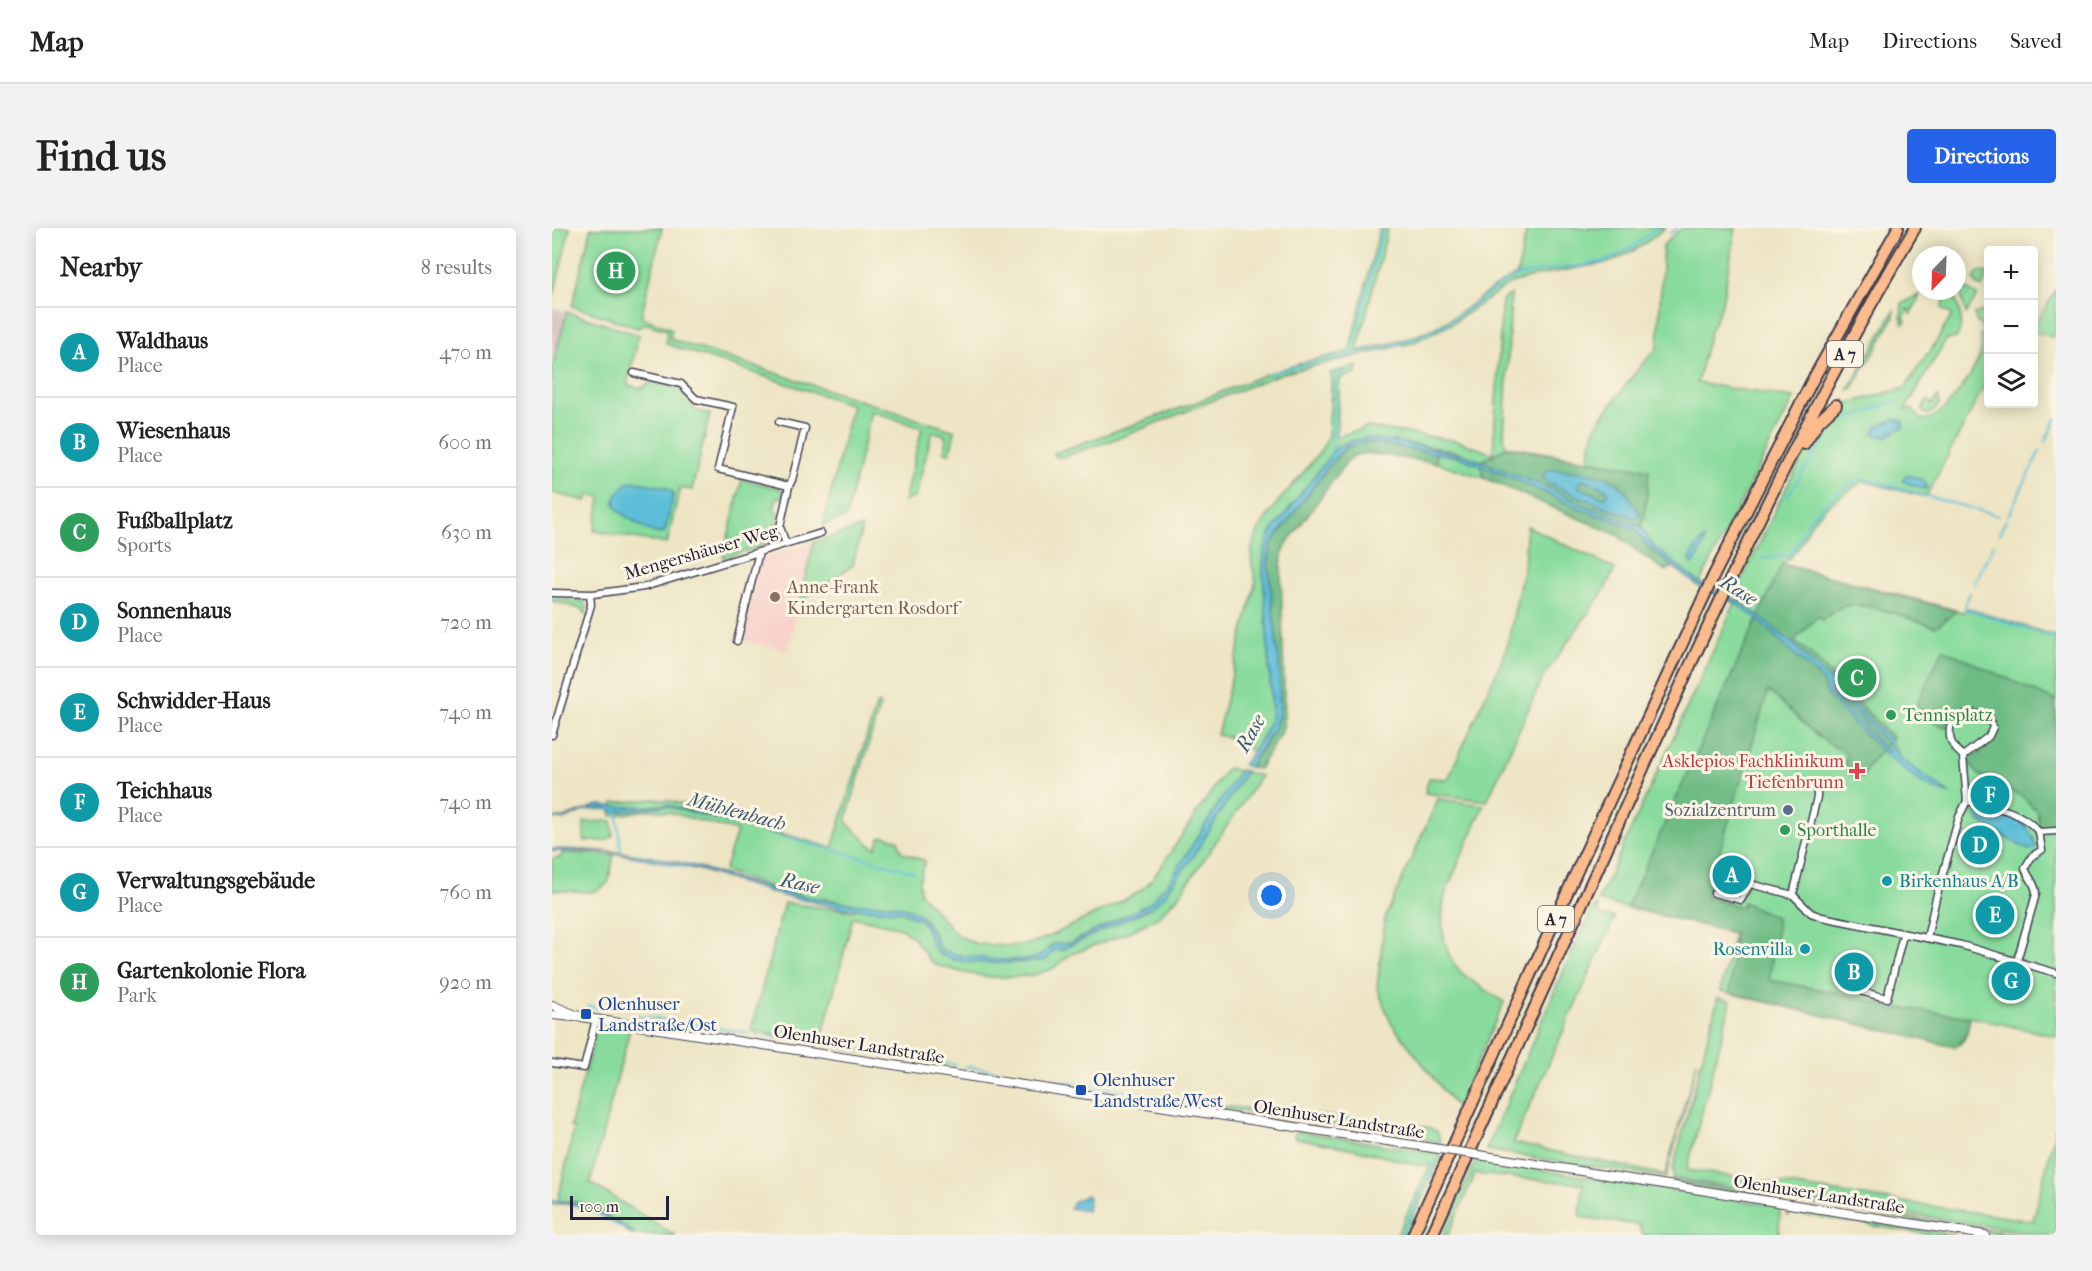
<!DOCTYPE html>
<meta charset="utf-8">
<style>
body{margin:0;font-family:"IM FELL French Canon",serif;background:#f2f2f2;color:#222}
.controls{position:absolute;right:18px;top:18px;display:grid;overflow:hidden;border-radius:6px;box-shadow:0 3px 15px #0003}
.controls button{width:54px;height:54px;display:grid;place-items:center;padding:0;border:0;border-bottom:2px solid #e0e0e0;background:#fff;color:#222;font:30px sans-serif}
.compass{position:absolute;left:1360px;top:18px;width:54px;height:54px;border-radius:50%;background:#fff;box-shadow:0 3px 15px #0003;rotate:203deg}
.scale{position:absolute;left:18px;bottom:15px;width:99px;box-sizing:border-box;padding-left:6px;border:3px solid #22223b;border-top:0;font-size:16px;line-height:21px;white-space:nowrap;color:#22223b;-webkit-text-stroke:4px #fcf5e5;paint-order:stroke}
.you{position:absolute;left:720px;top:668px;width:21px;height:21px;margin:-15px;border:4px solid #fff;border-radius:50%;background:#1a73e8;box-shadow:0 0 0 9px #1a73e833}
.badge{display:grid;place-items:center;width:39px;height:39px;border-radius:50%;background:#2563eb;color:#fff;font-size:20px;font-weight:700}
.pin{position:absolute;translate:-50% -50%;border:3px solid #fff;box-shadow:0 2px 6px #0006}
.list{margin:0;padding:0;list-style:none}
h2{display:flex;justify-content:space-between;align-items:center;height:78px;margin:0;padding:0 24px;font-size:26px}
h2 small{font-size:20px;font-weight:400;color:#767676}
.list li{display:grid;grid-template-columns:39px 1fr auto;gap:18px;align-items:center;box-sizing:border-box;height:90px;padding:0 24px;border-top:2px solid #e0e0e0}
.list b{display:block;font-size:22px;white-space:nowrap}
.list p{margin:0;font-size:20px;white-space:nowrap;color:#767676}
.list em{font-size:20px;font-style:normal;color:#767676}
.icon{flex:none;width:33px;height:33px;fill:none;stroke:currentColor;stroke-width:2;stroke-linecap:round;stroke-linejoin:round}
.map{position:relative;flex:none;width:1504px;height:1007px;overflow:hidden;border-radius:6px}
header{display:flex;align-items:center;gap:36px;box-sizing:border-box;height:84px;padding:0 30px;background:#fff;border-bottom:2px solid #e0e0e0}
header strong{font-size:28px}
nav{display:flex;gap:33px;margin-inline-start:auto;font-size:21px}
.intro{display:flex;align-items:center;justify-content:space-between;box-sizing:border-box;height:144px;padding:0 36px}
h1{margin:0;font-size:42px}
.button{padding:15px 27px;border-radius:6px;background:#2563eb;color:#fff;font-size:21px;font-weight:700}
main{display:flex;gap:36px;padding:0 36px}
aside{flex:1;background:#fff;border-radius:6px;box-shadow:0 3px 15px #0003}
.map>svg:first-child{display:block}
.built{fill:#f7d0ca}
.industrial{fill:#d2bec2}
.green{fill:#88db9c;stroke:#557e6c;stroke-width:1.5}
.forest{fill:#6ebb84;stroke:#486e60;stroke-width:1.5}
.water{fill:#5bbed9;stroke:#3e708a;stroke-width:1.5;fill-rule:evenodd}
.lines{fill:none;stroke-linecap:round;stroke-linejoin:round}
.stream{stroke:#5bbed9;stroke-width:2}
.minor-casing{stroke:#403f50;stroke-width:9}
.tertiary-casing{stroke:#403f50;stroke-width:10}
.motorway-casing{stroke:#403f50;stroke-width:14}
.minor{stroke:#fff;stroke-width:6}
.tertiary{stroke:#fff;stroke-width:8}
.motorway{stroke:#fbbb8c;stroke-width:10}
.tertiary-bridge-casing{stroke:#403f50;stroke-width:10;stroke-linecap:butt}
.tertiary-bridge{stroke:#fff;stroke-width:8}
.education-dot{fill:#8d6e63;stroke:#fcf5e5;stroke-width:2}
.leisure-dot{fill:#2e9e5b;stroke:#fcf5e5;stroke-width:2}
.health-dot{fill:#e0444e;stroke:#fcf5e5;stroke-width:2}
.service-dot{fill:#5c6f8a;stroke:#fcf5e5;stroke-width:2}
.culture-dot{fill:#0f9aa8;stroke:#fcf5e5;stroke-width:2}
.transit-dot{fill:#1a4fb4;stroke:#fcf5e5;stroke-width:2}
.labels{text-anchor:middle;stroke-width:6;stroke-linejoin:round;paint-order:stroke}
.shield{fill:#fcf5e5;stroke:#63616e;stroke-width:1.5}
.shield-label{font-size:16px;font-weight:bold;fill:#22223b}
.street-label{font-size:18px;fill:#22223b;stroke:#fcf5e5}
.education-label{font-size:18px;fill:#785e54;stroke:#fcf5e5;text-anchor:start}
.leisure-label{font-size:18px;fill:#27864d;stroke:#fcf5e5;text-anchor:start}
.health-label{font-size:18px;fill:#be3a42;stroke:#fcf5e5;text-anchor:end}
.service-label{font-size:18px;fill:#4e5e75;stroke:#fcf5e5;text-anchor:end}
.culture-label{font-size:18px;fill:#0d838f;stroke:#fcf5e5;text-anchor:start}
.transit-label{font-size:18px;fill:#164399;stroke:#fcf5e5;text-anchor:start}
.water-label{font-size:20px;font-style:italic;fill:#365972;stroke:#fcf5e5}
</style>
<header>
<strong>Map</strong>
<nav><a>Map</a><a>Directions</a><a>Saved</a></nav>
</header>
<div class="intro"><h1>Find us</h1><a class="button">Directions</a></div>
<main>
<aside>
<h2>Nearby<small>8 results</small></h2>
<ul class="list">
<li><span class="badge" style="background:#0f9aa8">A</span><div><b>Waldhaus</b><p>Place</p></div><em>470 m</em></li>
<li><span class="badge" style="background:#0f9aa8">B</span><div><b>Wiesenhaus</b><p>Place</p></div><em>600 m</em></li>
<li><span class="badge" style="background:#2e9e5b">C</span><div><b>Fußballplatz</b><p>Sports</p></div><em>630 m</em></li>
<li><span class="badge" style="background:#0f9aa8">D</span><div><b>Sonnenhaus</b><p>Place</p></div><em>720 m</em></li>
<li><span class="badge" style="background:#0f9aa8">E</span><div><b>Schwidder-Haus</b><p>Place</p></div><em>740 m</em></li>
<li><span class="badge" style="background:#0f9aa8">F</span><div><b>Teichhaus</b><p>Place</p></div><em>740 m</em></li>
<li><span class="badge" style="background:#0f9aa8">G</span><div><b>Verwaltungsgebäude</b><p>Place</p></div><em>760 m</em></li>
<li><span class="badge" style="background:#2e9e5b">H</span><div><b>Gartenkolonie Flora</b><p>Park</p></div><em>920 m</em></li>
</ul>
</aside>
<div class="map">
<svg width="1504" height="1007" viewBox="0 0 1504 1007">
<rect width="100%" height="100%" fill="#fcf5e5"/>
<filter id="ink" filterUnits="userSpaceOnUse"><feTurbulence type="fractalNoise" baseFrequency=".0167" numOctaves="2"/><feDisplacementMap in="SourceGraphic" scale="12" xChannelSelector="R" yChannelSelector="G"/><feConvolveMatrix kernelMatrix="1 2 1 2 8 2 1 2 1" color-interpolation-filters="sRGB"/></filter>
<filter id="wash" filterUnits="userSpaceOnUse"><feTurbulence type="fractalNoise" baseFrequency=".008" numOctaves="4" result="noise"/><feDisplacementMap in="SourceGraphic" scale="24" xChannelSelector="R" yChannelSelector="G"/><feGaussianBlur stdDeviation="1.35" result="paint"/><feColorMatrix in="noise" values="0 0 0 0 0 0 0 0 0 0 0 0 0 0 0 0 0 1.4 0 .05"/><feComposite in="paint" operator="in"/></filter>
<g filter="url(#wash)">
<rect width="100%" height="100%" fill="#ede5c4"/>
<path class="built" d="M262,314l-27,108 -47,-10 20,-81z"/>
<path class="industrial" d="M0,79l15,5 -15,57z"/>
<path class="green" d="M0,0h18l-17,71h-1z
M39,0h71l-21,89 31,12 -2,10 285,92 -5,22 -6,-1 2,-13 -3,-5 -11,-2 -17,66 -11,3 18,-73 -51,-17 -25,107 -23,7 29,-120 -186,-61 1,-14 -24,-7 -1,4 -3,-1 -1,2 -66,-22z
M828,0h8l-31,123c34,-7 68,-15 97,-34 21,-14 39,-32 63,-42l10,-47h138l-25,19 -29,15 -72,13 -28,8 -60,41 -39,19 -132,31 -156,62 -61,21h-7l-2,-4 135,-48 75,-30 38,-12 47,-12z
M1130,0h54l-15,80 -11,23 -13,52 97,15 -96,188 -51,-40 -12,-17 -154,-63 3,12 -47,-15 -2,-11 24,5 21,8 2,-4 -29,-10 -59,-10 -58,7 -66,86 -6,18 -1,17 9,142 -1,11 -18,29 -10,-5 2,-5 -28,-6 39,-154c-3,-11 -6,-21 -4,-32 7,-36 53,-72 72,-104l4,-10 4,-57 -2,-5 27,-7 -1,8 -16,4 -4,59 32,-10 90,14 35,13 9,-154 9,-6 -7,144 2,8 82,14 5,-26 6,-13 39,-52 20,-22 5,-102z
M1426,44l10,1 -6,15 -5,-3 -3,-5z
M1410,59l16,8 -12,19 -6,-22v-4z
M1504,62v39l-4,8 -18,-5v-6z
M1394,63l8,2c5,18 12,28 2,45l-10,2 -41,70 7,-1 8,10c21,6 52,-44 59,-61 3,-8 3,-16 1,-23l3,-2 -3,-10h-3l-3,-10 5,1 1,-3 8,4v64l-62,118 -63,-16 -37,26 -14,15 -15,28 -14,14 176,47 5,1 2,-4 90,28v400l-86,-19c-3,13 -2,25 -16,30l-234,-56 14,-58 -136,-32 137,-298 7,-3 -7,-5 47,-99 23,-44 20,-26 17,-18 11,-6 52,-14 22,-34h2l23,-39 -10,-7z
M1368,67l-9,19 -3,-5 -4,7 2,6 -3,2 -2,-6 1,-14 10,-6z
M1342,83v6l-24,42 -10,14 1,1 -10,16 -3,1z
M15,84l72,23 -12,50 15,3 10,-6 27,6 16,15 -1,7 16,4 -18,76 -12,-2 -13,56 -73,-13 7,-34 -12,-2 -2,6 -35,-8v-124z
M1386,168l2,7c-4,6 -9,13 -16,10l-2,-3 4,-9 3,-1 3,5z
M190,251l37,9 4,3 -1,7 -5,-1 -3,13 4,2 -2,15 -6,15 -7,2v2l-40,12z
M975,298l88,43 -10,20 -62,88 -56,124 -62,-8 4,-15 19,1 58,-128 18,-85z
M310,299l-9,38 -54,37 15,-60z
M1,370l30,3 4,8 -1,5 -5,-5 -29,-8z
M325,475l3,2 -33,112v6l26,24 3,1 4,-10 4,-2 14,4 4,12 23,9 -6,21 1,11 37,42 19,9 33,2 20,-2 19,-7 84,-41 14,-10 10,-12 71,-106 34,8 -82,120 -22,22 -30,15 -55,21 -20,15 -18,6 -20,2h-24l-25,-4 -29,-8 -7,-5 -15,-22 -16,-11 -45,-10 -32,125 -70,-11 33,-128 70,8 1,-3 46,3 16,6 5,4 5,8 4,14 7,9 2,-3 -7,-17 -9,-13 -18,-11 -62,-5 -11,-3 -26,-3 -25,-6 -58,-20 13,-40 -69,-19 -19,-2 -38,6 2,-13 41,-4 17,2 161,47z
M886,571l46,6 -39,89c-5,24 -4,56 14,76 12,13 31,22 45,32l-47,106 -66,-85 -14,-35 8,-70z
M60,593l1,15 -8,5h-21v-19z
M10,625l52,2 -6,28 -10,7 -6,2 -40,-2v-32h8z
M1045,677l2,11 16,1 -102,226 152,32 32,-114 -31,117 -180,-28 72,-167 35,-75z
M1166,770l13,3 -44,169 346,51 23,-94v108h-10l-373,-57v-9z
M49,798l29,3 -40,154 85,52h-38l-19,-13 -29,-16 -10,-4 -21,-1 16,-73 -4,-1 27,-99z
M671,878l204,21 10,4 4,11 -218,-33z
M744,903l146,23 -37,81h-8l33,-70h-13l-63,-16 -60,-11z
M924,932l302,46 2,4 -1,25h-137l-3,-10 -59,-8 3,-33 -108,-10 -27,61h-6z
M1120,952l350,55h-17l-332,-52z
M1244,982l160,25h-24l-140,-22 -5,4 4,-6z"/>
<path class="forest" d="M815,214l68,10 2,11 -70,-10 -11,2 -8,5 -60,82 -6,13 -1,15 4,148 -3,13 -23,38 -10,-2 20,-28 11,-27 -1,-48 -11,-99 3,-21 63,-85 12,-12z
M954,219l143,23 -4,45 -4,11 -5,3 11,17 26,21 -7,4 -24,-16 -25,-20 -133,-57 -3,-13 1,-4z
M1230,336l174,47 -20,16c-24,-7 -69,-27 -94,-20 -6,2 -14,9 -20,13l-4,-4 -24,25 16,12 83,85 -25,28 -5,12 -13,-4 -5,-11 2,-10c-37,-16 -49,-38 -79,-62l-62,206 36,10 1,-5 33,15 1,11 -8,52 60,11 59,15 82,11c-3,13 -3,25 -16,30l-224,-54 4,-60 -107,-26z
M1391,421l113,52v127l-16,1 -3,-18 -14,-14 -45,-23 -10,-13c16,-13 35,-21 27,-44 -18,-10 -38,-8 -49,10l-10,-3 -20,-19z"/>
<path class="water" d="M1342,191l9,2v6l-18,10 -10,-2 -1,-2 4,-7z
M814,210l28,3 71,14 87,34 26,14 63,23 11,19 48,38 41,19 50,40 99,98 12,20 47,33c-32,0 -99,-74 -122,-98l-5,-15 -65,-61 -22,-16 -37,-17 -51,-40 -12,-17 -62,-23 -53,-25 -61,-24 -92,-15 -21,5 -12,12 -63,85 -3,21 11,99 1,48 -6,17 -25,38 -6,-2c12,-17 26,-33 29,-54l-9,-142 1,-17 6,-18 66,-86 11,-6zM1280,461l55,54 4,7 -4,1 -57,-58z
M997,242c14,-1 57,4 67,12 11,7 16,21 24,31l-3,6 -63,-24 -28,-14 -3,-4 2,-6zM1031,251l24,11 1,4 -3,3h-3l-24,-10 1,-5z
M1353,248h6l14,5 2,7 -3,1 -20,-7 -1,-2z
M78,253l35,6 9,6 -9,38 -3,3c-13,-1 -19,-7 -30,-14 -22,-13 -23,-22 -2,-39z
M1152,311v5l-9,19 -3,1 -2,-5 8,-15z
M688,542l6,1 -52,84 -30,41 -12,11 -91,43 -6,-1 -9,11c-22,3 -95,8 -110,-9 -7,-8 -8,-21 -14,-30l-21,-10 -58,-3 -60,-12 -83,-26 -52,-11 -40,-7 -56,-1v-2c53,1 98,4 149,19 35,10 70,23 106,29 13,2 28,5 41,6 21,2 48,-2 67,9 15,8 17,24 25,37 16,8 83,16 99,7 5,-3 10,-9 15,-12h10l8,-2 78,-39 21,-24z
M46,577l23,2 46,-2 123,33 -124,-32 -51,6 -9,-3 -21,1 -21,10 -12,-2h11z
M1427,582c6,1 9,0 15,0 21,1 38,18 42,37l-8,3 -50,-29 -2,-9z
M534,967l3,2 -2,14 -17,-3 3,-6z
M0,973l28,2 33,17 22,15h-4c-19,-18 -53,-35 -79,-30z"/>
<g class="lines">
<path class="stream" d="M1118,6l7,-6
M799,125l32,-125
M716,146c50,-16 103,-18 152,-38 19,-8 38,-19 55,-32 13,-9 23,-20 38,-26 30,-12 64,-8 94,-18 20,-7 35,-20 50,-32
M1493,214l11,-23
M779,229l5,-83 13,-4
M1235,268l49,-73 60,-22
M1456,288l32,-65
M1447,306l7,-14
M1210,331l26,-4c11,-11 14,-24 22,-36 13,-17 34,-29 51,-41l138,38
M1422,356l20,-40
M1418,365l-5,12 1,4 90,29
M65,581l4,44
M235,609l127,35
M1480,620l9,15
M36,778l15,2
M82,788l41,5
M129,794l67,11
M203,806l5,1
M214,807l20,3
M246,812l72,12
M326,825l30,5
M364,831l40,6
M413,838l62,10
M484,849l45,7
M538,858l75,11
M34,980l37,21
M849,1007l35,-73"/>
</g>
</g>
<g filter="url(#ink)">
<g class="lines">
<g class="minor-casing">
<path id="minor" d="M82,145l47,11 15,15 37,8 -15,62 71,17 -9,41 6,17
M227,194l26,6 -13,52 -3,6
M0,365l41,1 51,-7 177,-54
M185,413l22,-89
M0,507l39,-130 -1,-11
M1415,573c28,6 53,9 72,31l17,-1
M1162,665l27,7 9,-16 43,11 18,18 11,4 139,28 95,28
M1241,667l24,-98v-9
M1375,710l9,-40 23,-81 8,-16 -4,-45 26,-20 4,-9 -3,-8c-14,-8 -28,-8 -39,5 -4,14 1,23 12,32
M1465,733l19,-67c0,-11 -8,-16 -11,-26l7,-12 10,-6 -3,-18
M1446,742l21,3 4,-10
M1311,764l24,6 16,-63
M0,835l32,5 12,-49"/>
</g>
<g class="tertiary-casing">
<path id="tertiary" d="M0,777l29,12 845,130
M0,787l22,2
M946,930l487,77"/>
</g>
<g class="motorway-casing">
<path id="motorway" d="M1252,216l15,-23 17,-16
M861,1007l168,-373 132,-285 98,-194 87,-155
M880,1007c66,-147 133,-293 199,-440 87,-193 176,-385 284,-567"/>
</g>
<use href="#minor" class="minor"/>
<use href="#tertiary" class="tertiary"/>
<use href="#motorway" class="motorway"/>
<g class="tertiary-bridge-casing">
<path id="tertiary-bridge" d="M874,919l72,11"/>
</g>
<use href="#tertiary-bridge" class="tertiary-bridge"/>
</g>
</g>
<circle class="education-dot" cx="223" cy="369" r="6"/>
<g class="leisure-dot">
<circle cx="1339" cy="487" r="6"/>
<circle cx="1233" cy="602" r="6"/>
</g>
<path class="health-dot" d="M1302 534h6v6h6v6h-6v6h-6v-6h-6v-6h6z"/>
<circle class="service-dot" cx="1236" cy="582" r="6"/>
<g class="culture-dot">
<circle cx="1335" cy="653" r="6"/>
<circle cx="1253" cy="721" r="6"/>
</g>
<g class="transit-dot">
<rect x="28" y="780" width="12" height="12" rx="3"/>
<rect x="523" y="856" width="12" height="12" rx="3"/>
</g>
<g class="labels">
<g class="shield">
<rect x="1275" y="113" width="36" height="26" rx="4.5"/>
<rect x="986" y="678" width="36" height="26" rx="4.5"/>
</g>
<g class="shield-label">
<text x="1293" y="132">A 7</text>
<text x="1004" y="697">A 7</text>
</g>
<g class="street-label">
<text transform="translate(149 324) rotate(-16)" y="6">Mengershäuser Weg</text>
<text transform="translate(307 816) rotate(9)" y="6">Olenhuser Landstraße</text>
<text transform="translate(787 891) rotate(9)" y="6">Olenhuser Landstraße</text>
<text transform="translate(1267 966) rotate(9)" y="6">Olenhuser Landstraße</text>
</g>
<g class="education-label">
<text x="235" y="365">Anne-Frank<tspan x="235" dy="21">Kindergarten Rosdorf</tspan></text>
</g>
<g class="leisure-label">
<text x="1351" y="493">Tennisplatz</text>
<text x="1245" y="608">Sporthalle</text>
</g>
<g class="health-label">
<text x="1292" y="539">Asklepios Fachklinikum<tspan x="1292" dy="21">Tiefenbrunn</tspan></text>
</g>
<g class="service-label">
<text x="1224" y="588">Sozialzentrum</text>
</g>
<g class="culture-label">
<text x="1347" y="659">Birkenhaus A/B</text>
<text x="1241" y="727" text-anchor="end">Rosenvilla</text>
</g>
<g class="transit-label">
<text x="46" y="782">Olenhuser<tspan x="46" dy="21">Landstraße/Ost</tspan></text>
<text x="541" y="858">Olenhuser<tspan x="541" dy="21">Landstraße/West</tspan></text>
</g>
<g class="water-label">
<text transform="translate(1187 362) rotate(33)" y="7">Rase</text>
<text transform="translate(698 505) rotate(-61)" y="7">Rase</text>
<text transform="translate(185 583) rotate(15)" y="7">Mühlenbach</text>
<text transform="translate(248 655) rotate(12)" y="7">Rase</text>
</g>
</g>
</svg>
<div class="controls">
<button>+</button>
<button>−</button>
<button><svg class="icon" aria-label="layers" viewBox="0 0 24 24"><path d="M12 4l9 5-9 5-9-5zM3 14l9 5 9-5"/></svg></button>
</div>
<svg class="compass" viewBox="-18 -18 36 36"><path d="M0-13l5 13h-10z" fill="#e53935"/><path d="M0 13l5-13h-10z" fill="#767676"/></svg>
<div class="scale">100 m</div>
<div class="you"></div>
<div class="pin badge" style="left:1180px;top:647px;background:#0f9aa8">A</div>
<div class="pin badge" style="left:1302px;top:744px;background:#0f9aa8">B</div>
<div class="pin badge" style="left:1305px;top:450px;background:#2e9e5b">C</div>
<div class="pin badge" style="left:1428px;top:617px;background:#0f9aa8">D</div>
<div class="pin badge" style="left:1443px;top:687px;background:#0f9aa8">E</div>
<div class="pin badge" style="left:1438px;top:567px;background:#0f9aa8">F</div>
<div class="pin badge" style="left:1459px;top:753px;background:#0f9aa8">G</div>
<div class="pin badge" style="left:64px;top:43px;background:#2e9e5b">H</div>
</div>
</main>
